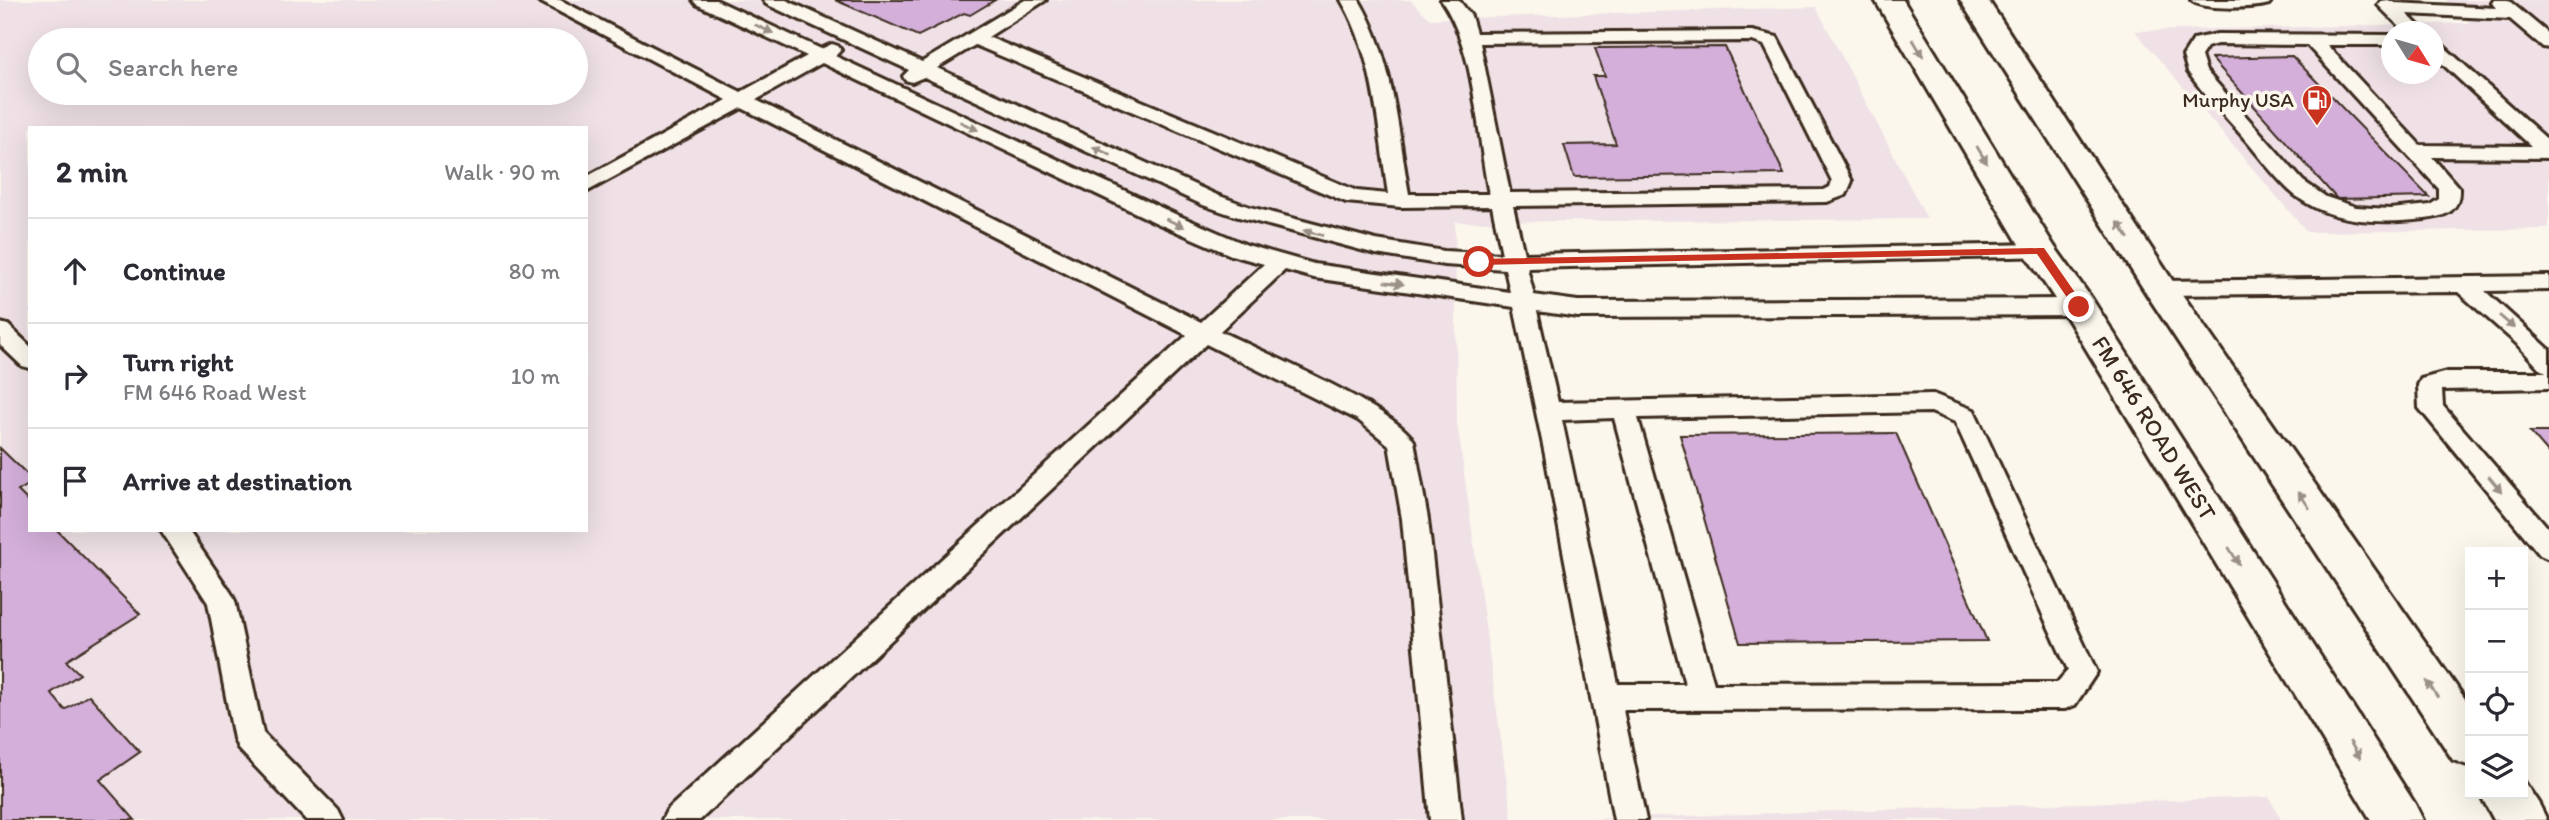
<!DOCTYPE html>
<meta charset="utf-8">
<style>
body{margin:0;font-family:Itim,sans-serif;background:#f7f7f7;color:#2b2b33}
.controls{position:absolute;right:21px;bottom:21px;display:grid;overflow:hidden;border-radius:0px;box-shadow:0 7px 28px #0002}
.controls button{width:63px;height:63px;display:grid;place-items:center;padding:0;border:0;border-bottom:2px solid #e1e1e2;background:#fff;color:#2b2b33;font:35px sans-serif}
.compass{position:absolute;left:2381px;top:21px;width:63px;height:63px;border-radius:50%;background:#fff;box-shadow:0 7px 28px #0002;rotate:127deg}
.stop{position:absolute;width:21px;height:21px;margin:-16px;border:5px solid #c8321e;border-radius:50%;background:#fff}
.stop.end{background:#c8321e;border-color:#fff;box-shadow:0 2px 7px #0008}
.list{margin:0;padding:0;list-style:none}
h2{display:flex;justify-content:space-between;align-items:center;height:91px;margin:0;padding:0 28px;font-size:30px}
h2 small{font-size:23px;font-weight:400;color:#7c7c81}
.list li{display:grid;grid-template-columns:46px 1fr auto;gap:21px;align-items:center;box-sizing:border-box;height:105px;padding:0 28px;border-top:2px solid #e1e1e2}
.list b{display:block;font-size:26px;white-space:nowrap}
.list p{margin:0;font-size:23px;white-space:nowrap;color:#7c7c81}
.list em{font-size:23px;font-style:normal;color:#7c7c81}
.icon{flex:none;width:38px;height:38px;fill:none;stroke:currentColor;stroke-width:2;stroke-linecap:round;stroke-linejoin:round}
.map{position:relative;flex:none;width:2549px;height:820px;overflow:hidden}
.search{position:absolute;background:#fff;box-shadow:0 7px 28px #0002;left:28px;top:28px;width:560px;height:77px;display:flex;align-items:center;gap:18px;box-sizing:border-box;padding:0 24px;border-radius:38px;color:#7c7c81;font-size:26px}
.panel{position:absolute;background:#fff;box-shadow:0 7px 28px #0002;left:28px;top:126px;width:560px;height:406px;border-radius:0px}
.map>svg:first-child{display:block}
.built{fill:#efe1e6;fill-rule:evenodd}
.building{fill:#d3afd9;stroke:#3b2a1e;stroke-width:2}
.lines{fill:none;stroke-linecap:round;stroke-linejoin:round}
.service-casing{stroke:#3b2a1e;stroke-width:6}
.secondary-casing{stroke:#3b2a1e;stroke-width:6}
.service{fill:#fbf7ec;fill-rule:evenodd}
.secondary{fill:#fbf7ec;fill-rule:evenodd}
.oneway{fill:#9b9085}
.route{fill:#c8321e}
.labels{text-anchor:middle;stroke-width:7;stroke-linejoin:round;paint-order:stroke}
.far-poi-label{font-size:21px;fill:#3b2a1e;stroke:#fbf7ec;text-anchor:end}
.street-label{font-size:24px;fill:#3b2a1e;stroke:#fbf7ec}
</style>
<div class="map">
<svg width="2549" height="820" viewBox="0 0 2549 820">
<rect width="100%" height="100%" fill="#fbf7ec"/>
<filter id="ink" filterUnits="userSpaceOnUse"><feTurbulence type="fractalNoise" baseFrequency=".0143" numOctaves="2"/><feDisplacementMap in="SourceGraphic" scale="14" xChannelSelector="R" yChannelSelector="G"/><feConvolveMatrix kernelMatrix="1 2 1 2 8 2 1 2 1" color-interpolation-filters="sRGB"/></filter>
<g filter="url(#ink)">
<path class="built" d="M0,0h1410l20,19 386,-12 111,212 -472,3 2,200 55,398h-1512zM40,40h536v53h-536zM30,128h556v402h-556z
M2446,0h103v229l-242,3 -172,-201 334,-8zM2392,32h42v42h-42z
M2269,797l12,23h-719z"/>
<path class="building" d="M835,0h160l-25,15 -6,-2 -46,23z
M1725,47l59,127 -210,3 -10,-32 52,-1 -23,-68h12l-10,-28z
M2292,56l137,141 -92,2 -126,-141z
M2530,432h19v22z
M1896,433l91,208 -247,2 -60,-208z
M0,448l30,29v7l-12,7 12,12v27h27l83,84 -74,47 14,13 -29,19 14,17 24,-15 51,57 -40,28 35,40h-135z"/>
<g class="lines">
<g class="service-casing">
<path id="service" d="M537,0h23l181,92 66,-36 -111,-52 -3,-4h23l105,49 11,-5 6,2 3,4 -6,6 340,158 72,31 67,19 196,28 -5,-23 -61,-4 -68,-11 -141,-38 -32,-11 -279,-128 -12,5 -7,-2 -2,-4 6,-6 -143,-66 -3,-4h23l136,62 103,-62h21l-58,37 369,154 31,3c-10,-65 -13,-137 -47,-194h18c34,57 39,130 50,194h80c-13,-62 -12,-142 -48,-194h18l12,16 5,17 276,-2 25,6 75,144 -6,14 -19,7 -314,4 11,48 516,-10 8,2 3,5 -3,5 -521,12 7,27 44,6 501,-2 8,3 3,5 -3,5 -8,3 -501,2 -41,-6 21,91 375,-8 41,16 123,262 -22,33 -10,4 -442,1 23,110h-32l-69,-365 -31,-148 -200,-29 -29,-8 -65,61c40,20 174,76 194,110l14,78 34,301h-32l-28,-301 -13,-74 -31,-25 -152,-76 -506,476h-38l5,-10 520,-475 -445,-227 -156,84v-15l141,-77zM1752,41l12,4 68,136 -2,6 -6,3 -314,3 -30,-150zM975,45l371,157 54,5 92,-1 10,48 -58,-3 -68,-11 -126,-33 -33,-12 -280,-127zM822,63l337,161 72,31 33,9 -63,58 -445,-222zM1931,412l24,10 113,248 -11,13 -343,1 -76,-266zM1614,418l71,266h-67l-56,-264z
M2191,0h81l-3,4c-15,4 -67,7 -78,-4z
M2388,0l7,3 101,5 -4,-5 2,-3h14l41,34v14l-6,-1 -33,-28 -103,-5 18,18h-20l-27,-27 3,-4z
M2217,34l175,1v10h-65l93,100 111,1 -97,-90v-14l6,1 109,98v17l-117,-1 27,31c1,23 -12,28 -34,31 -46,5 -99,5 -136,-29 -17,-16 -31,-36 -46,-53 -18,-21 -39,-42 -55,-65l-5,-16 11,-17zM2217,44l90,1 132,144v10l-9,6 -40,4 -34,-2 -30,-10 -23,-16 -97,-110 -5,-15 6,-9z
M2549,276v14l-64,1 64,58v39l-107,2 1,16 106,123v30l-9,-4 -121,-147 -1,-23 3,-6 26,-7h100l-6,-2 -25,-27 -58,-51 -298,3 -8,-2 -3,-5 3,-5 8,-2z
M0,323l8,2 22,21v22l-8,-2 -22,-21z
M161,530h27l43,63 4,8 28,132 75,77 5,10h-37l-68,-72 -4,-9 -26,-136z"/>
</g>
<g class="secondary-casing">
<path id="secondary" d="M1875,0h28l151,246 38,53 323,505 8,16h-52l-306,-506 -42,-63z
M1960,0h28l184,280 298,426v60l-17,-6 -305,-464z
M2523,780l16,24 8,16h-53l-14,-26h43z"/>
</g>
<use href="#service" class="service"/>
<use href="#secondary" class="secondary"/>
</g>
<defs><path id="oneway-solid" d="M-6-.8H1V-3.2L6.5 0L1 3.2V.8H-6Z" transform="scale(1.75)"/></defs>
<g class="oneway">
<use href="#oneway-solid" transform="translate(764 29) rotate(25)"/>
<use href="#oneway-solid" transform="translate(1918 48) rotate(59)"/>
<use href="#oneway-solid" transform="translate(969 126) rotate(25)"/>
<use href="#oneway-solid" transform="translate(1102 151) rotate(-155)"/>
<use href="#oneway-solid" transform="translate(1982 155) rotate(59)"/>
<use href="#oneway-solid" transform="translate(1175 223) rotate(24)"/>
<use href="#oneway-solid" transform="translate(2123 230) rotate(-123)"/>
<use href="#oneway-solid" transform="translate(1313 233) rotate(-165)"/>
<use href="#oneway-solid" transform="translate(1394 283) rotate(8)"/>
<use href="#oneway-solid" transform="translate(2507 322) rotate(41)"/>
<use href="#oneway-solid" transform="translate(2495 484) rotate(50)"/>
<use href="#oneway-solid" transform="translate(2304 500) rotate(-124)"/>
<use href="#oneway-solid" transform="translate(2234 556) rotate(58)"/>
<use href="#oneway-solid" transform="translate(2432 689) rotate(-124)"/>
<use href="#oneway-solid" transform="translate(2355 750) rotate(58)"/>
</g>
</g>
<path class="route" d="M2040,248h4l39,56v5h-8l-38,-55 -558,11 -5,-3 5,-3z"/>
<defs>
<g id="fuel-pin" transform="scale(1.575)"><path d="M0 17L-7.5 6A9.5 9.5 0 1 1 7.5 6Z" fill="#c8321e" stroke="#fbf7ec"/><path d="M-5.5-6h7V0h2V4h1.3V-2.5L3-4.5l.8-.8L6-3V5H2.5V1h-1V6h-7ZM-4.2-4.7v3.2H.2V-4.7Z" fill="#fff"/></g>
</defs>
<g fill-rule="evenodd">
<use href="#fuel-pin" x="2317" y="100"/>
</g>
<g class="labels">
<g class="far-poi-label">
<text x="2294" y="107">Murphy USA</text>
</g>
<g class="street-label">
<text transform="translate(2154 428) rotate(58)" y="8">FM 646 ROAD WEST</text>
</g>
</g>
</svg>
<div class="controls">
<button>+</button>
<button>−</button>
<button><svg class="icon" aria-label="locate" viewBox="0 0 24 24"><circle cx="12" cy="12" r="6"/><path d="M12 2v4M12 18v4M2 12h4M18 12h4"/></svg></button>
<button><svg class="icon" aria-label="layers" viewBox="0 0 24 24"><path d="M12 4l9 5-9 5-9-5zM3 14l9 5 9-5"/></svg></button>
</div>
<svg class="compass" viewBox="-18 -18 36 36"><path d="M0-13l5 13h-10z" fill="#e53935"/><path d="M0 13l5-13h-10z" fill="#7c7c81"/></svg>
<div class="stop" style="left:1479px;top:262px"></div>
<div class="stop end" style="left:2079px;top:307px"></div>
<div class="search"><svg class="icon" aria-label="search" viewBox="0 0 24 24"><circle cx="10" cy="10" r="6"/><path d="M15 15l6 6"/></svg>Search here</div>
<section class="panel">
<h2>2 min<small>Walk · 90 m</small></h2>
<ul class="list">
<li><svg class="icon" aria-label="ahead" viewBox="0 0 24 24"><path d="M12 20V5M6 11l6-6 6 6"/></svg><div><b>Continue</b></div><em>80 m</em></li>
<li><svg class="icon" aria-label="right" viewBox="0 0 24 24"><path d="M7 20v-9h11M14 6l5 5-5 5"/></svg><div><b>Turn right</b><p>FM 646 Road West</p></div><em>10 m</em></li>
<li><svg class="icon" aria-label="arrive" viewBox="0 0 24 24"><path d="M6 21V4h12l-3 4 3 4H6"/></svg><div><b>Arrive at destination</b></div></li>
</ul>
</section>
</div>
